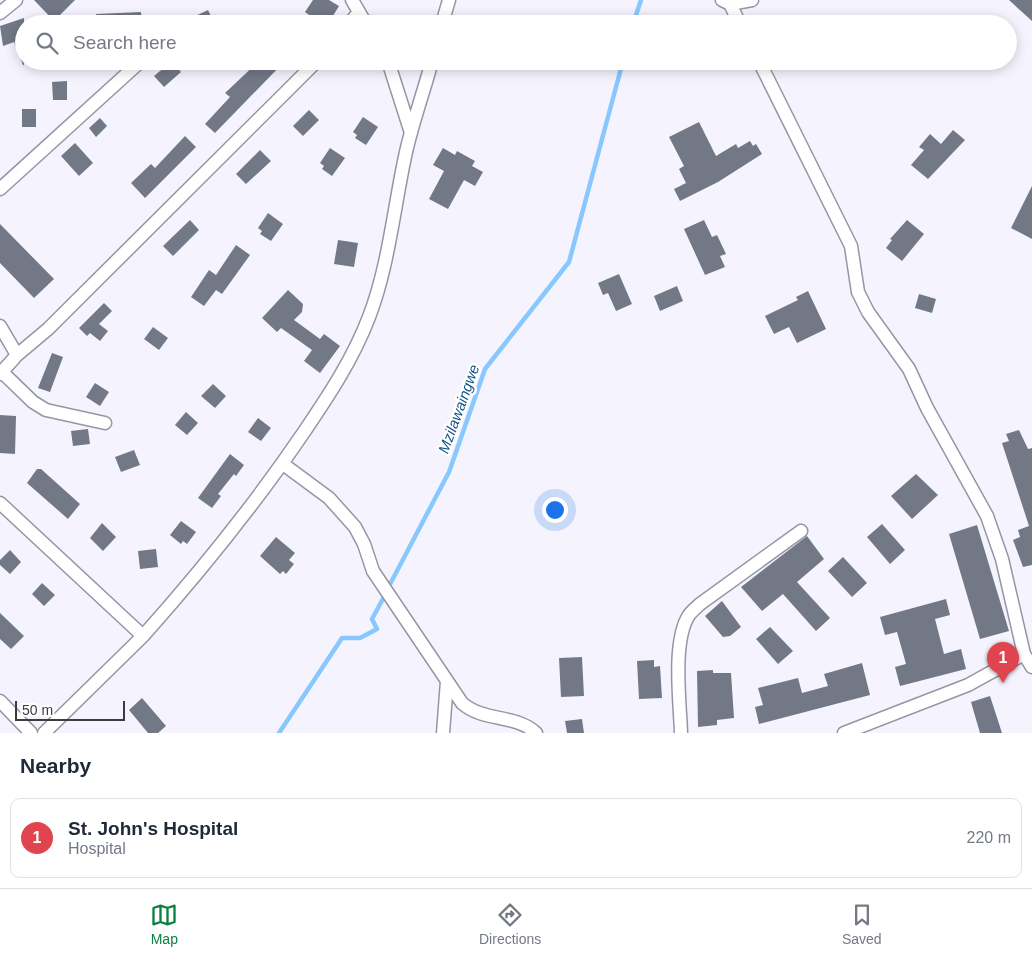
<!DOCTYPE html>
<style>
body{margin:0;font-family:Arial,sans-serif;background:#f6f6f7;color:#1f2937}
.scale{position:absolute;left:15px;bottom:12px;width:110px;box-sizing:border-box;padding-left:5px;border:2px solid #3c3b42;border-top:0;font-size:14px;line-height:18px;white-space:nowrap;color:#3c3b42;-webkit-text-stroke:4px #fff;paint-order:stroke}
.you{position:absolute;left:554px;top:509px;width:18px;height:18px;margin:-12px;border:4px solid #fff;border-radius:50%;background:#1a73e8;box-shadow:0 0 0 8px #1a73e833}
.badge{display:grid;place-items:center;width:32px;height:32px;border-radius:50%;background:#0b8043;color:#fff;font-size:16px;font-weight:700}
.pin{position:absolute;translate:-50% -41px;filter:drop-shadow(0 1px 2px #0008)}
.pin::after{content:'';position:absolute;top:26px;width:18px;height:15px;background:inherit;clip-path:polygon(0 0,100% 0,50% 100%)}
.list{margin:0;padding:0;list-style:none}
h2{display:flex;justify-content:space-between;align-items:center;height:65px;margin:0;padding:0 20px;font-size:21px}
h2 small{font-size:16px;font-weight:400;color:#747a83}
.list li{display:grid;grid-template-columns:32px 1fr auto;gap:15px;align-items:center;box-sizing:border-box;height:80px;margin:0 10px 10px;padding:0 10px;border:1px solid #e0e1e3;border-radius:10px}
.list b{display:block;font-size:19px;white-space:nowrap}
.list p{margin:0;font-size:16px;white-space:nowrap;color:#747a83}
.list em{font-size:16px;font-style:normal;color:#747a83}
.icon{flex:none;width:28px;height:28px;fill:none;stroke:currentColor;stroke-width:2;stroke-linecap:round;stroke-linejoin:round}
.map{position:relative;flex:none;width:1032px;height:733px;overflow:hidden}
.search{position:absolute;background:#fff;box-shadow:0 2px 12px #0003;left:15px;right:15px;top:15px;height:55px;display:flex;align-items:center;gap:12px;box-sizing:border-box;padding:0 18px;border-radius:28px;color:#747a83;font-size:19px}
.sheet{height:155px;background:#fff}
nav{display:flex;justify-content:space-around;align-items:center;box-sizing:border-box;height:70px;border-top:1px solid #e0e1e3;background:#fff;font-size:14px;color:#747a83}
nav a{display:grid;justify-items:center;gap:2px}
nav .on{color:#0b8043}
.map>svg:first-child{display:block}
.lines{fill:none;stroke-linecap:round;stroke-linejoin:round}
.stream{stroke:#89c7ff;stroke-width:4.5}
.building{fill:#727886}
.minor-casing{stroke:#9695a5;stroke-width:15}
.minor{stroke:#fff;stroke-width:12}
.labels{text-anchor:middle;stroke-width:5;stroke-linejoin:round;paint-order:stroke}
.water-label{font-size:15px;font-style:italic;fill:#105588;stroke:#fff}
</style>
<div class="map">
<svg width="1032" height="733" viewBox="0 0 1032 733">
<rect width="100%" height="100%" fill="#f5f4fe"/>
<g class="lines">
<path class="stream" d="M633,24l8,-24
M388,588l61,-116 36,-103 84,-107 54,-201
M279,733l63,-95h18l17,-9 -5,-10 13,-24"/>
</g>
<path class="building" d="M34,0h41l-21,21z
M313,0h16l10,6 -11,18h-6l-17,-12z
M1009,0h23v21z
M208,10l7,14h-28v-4z
M141,12l1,12h-46v-10z
M24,18v47h-1l-9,-23 -11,4 -3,-20z
M172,61l9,11 -17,15 -10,-11z
M259,61h26l-70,72 -10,-9 25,-27 -5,-4z
M67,81v19h-14l-1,-18z
M22,109h14v18h-14z
M309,110l10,10 -16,16 -10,-10z
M363,117l15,10 -12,18 -11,-7 2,-3 -4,-3z
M100,118l7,8 -11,11 -7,-9z
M699,122l17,34 20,-12 2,4 12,-7 3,5 3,-2 6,10 -44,28 -38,19 -6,-12 12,-6 -7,-14 5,-3 -15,-29z
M953,130l12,10 -37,39 -17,-14 13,-15 -5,-3 11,-13 11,10z
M185,136l11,11 -51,51 -14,-15 20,-19 4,4z
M75,143l18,20 -14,13 -18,-20z
M330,148l15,10 -13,18 -10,-7 2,-3 -4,-3z
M443,148l12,7 2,-4 18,10 -3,5 11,6 -8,14 -11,-6 -16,29 -19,-10 15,-28 -11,-6z
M260,150l11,11 -25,23 -10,-10z
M1032,186v53l-21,-11z
M268,213l15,11 -12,17 -11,-7 2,-3 -4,-3z
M190,220l9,10 -26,26 -10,-10z
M704,220l8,17 5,-2 9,19 -6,2 5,11 -20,8 -21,-46z
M907,220l17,14 -22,27 -16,-13 6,-8 -2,-1z
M0,224l54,55 -20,19 -34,-35z
M338,240l20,3 -4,24 -20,-3z
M236,245l14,10 -28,39 -6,-4 -12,16 -13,-9 18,-27 7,5z
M619,274l13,30 -16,7 -8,-18 -5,2 -5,-12z
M677,286l6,15 -23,10 -6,-15z
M288,290l15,14 -1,8 -8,8 26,19 4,-5 16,12 -20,27 -16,-12 8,-11 -31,-22 -4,4 -15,-14z
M808,291l18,38 -29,14 -8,-16 -15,7 -9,-18 33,-16 -2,-3z
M919,294l17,5 -4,14 -17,-5z
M104,303l8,8 -13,13 9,7 -8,10 -10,-8 -3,3 -8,-8z
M153,327l15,11 -9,12 -15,-11z
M52,353l11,4 -13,35 -12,-4z
M95,383l14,9 -9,14 -14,-9z
M213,384l13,12 -11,12 -14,-12z
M186,412l12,11 -11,12 -12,-10z
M0,415l16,1 -1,38 -15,-1z
M258,418l13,10 -10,13 -13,-9z
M88,429l2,15 -17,2 -2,-15z
M1019,430l9,19 4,-1v117l-9,2 -10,-27 7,-3 -2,-7 11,-4 -27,-83 7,-2 -3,-7z
M134,450l6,15 -19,7 -6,-15z
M230,454l14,11 -8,11 -2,-2 -16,20 3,2 -9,12 -14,-10z
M37,469h4l39,35 -12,15 -41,-36z
M916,474l22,21 -26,24 -21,-23z
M181,521l15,11 -9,12 -4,-3 -2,3 -11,-9z
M102,523l14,14 -13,14 -13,-13z
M882,524l23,26 -15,14 -23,-27z
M977,525l32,106 -29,8 -31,-105z
M807,536l17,23 -27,23 33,36 -14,13 -33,-37 -21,17 -21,-24z
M276,537l19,16 -6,7 5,4 -8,10 -3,-3 -3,3 -20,-18z
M156,549l2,18 -18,2 -2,-18z
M10,550l11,12 -11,12 -10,-9v-5z
M843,557l24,26 -15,14 -24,-26z
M42,583l13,12 -11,11 -12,-12z
M946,599l4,16 -15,4 9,35 17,-5 5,20 -66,17 -5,-19 11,-3 -9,-32 -12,3 -5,-18z
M722,601l19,26 -11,9 -7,1 -18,-21z
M0,613l24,23 -13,13 -11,-10z
M770,627l23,24 -15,13 -22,-25z
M582,657l2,39 -23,1 -2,-39z
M654,660v7l6,-1 2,32 -23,1 -2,-38z
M862,663l8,32 -111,29 -4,-17 8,-2 -5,-17 40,-10 4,15 26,-7 -4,-12z
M713,670v3h18l3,45 -17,2v5l-19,2 -1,-56z
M990,696l12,37h-22l-9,-31z
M142,698l24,28 -8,7h-10l-19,-23z
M582,719l2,14h-17l-2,-12z"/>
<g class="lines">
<g class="minor-casing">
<path id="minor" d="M352,0l14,24
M722,0l8,4 10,20
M730,4l22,-4
M0,13l16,-13
M178,24l1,-1
M349,24l10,-12
M442,24l7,-24
M388,61l23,72
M759,61l92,185 7,46 10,20 41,57 18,39 60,108 15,43 22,95 8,13
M0,189l141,-128
M0,326l17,29 -17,19
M17,355l31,-26 269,-268
M2,372l31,30 13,8 59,13
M283,464l46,34 26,29 9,17 9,27 89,132c21,19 54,11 74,30
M0,503l143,133 -99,97
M143,636c58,-65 112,-132 161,-204 25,-37 49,-73 65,-115 20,-52 25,-111 37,-165 7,-31 18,-61 26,-91
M0,701l31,32
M443,733l4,-52
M681,733c-1,-31 -9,-92 8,-118 3,-4 8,-8 11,-11l101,-73
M844,733l124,-48 56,-31"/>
</g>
<use href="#minor" class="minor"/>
</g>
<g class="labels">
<g class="water-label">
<text transform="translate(459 409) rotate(-70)" y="5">Mzilawaingwe</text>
</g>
</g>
</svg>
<div class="scale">50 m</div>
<div class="you"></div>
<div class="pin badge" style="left:1003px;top:683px;background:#e0444e">1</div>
<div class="search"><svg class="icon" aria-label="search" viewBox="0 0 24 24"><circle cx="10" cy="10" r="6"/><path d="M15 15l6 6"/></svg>Search here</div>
</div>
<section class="sheet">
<h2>Nearby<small></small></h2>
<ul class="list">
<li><span class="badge" style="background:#e0444e">1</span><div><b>St. John's Hospital</b><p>Hospital</p></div><em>220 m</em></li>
</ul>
</section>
<nav>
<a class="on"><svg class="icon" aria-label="map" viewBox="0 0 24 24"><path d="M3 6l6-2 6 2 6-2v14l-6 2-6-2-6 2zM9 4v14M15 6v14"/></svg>Map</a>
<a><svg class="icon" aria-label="directions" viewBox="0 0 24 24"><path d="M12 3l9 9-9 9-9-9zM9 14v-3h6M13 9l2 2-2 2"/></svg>Directions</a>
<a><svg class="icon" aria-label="saved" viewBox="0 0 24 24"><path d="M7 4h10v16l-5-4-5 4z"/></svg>Saved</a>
</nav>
